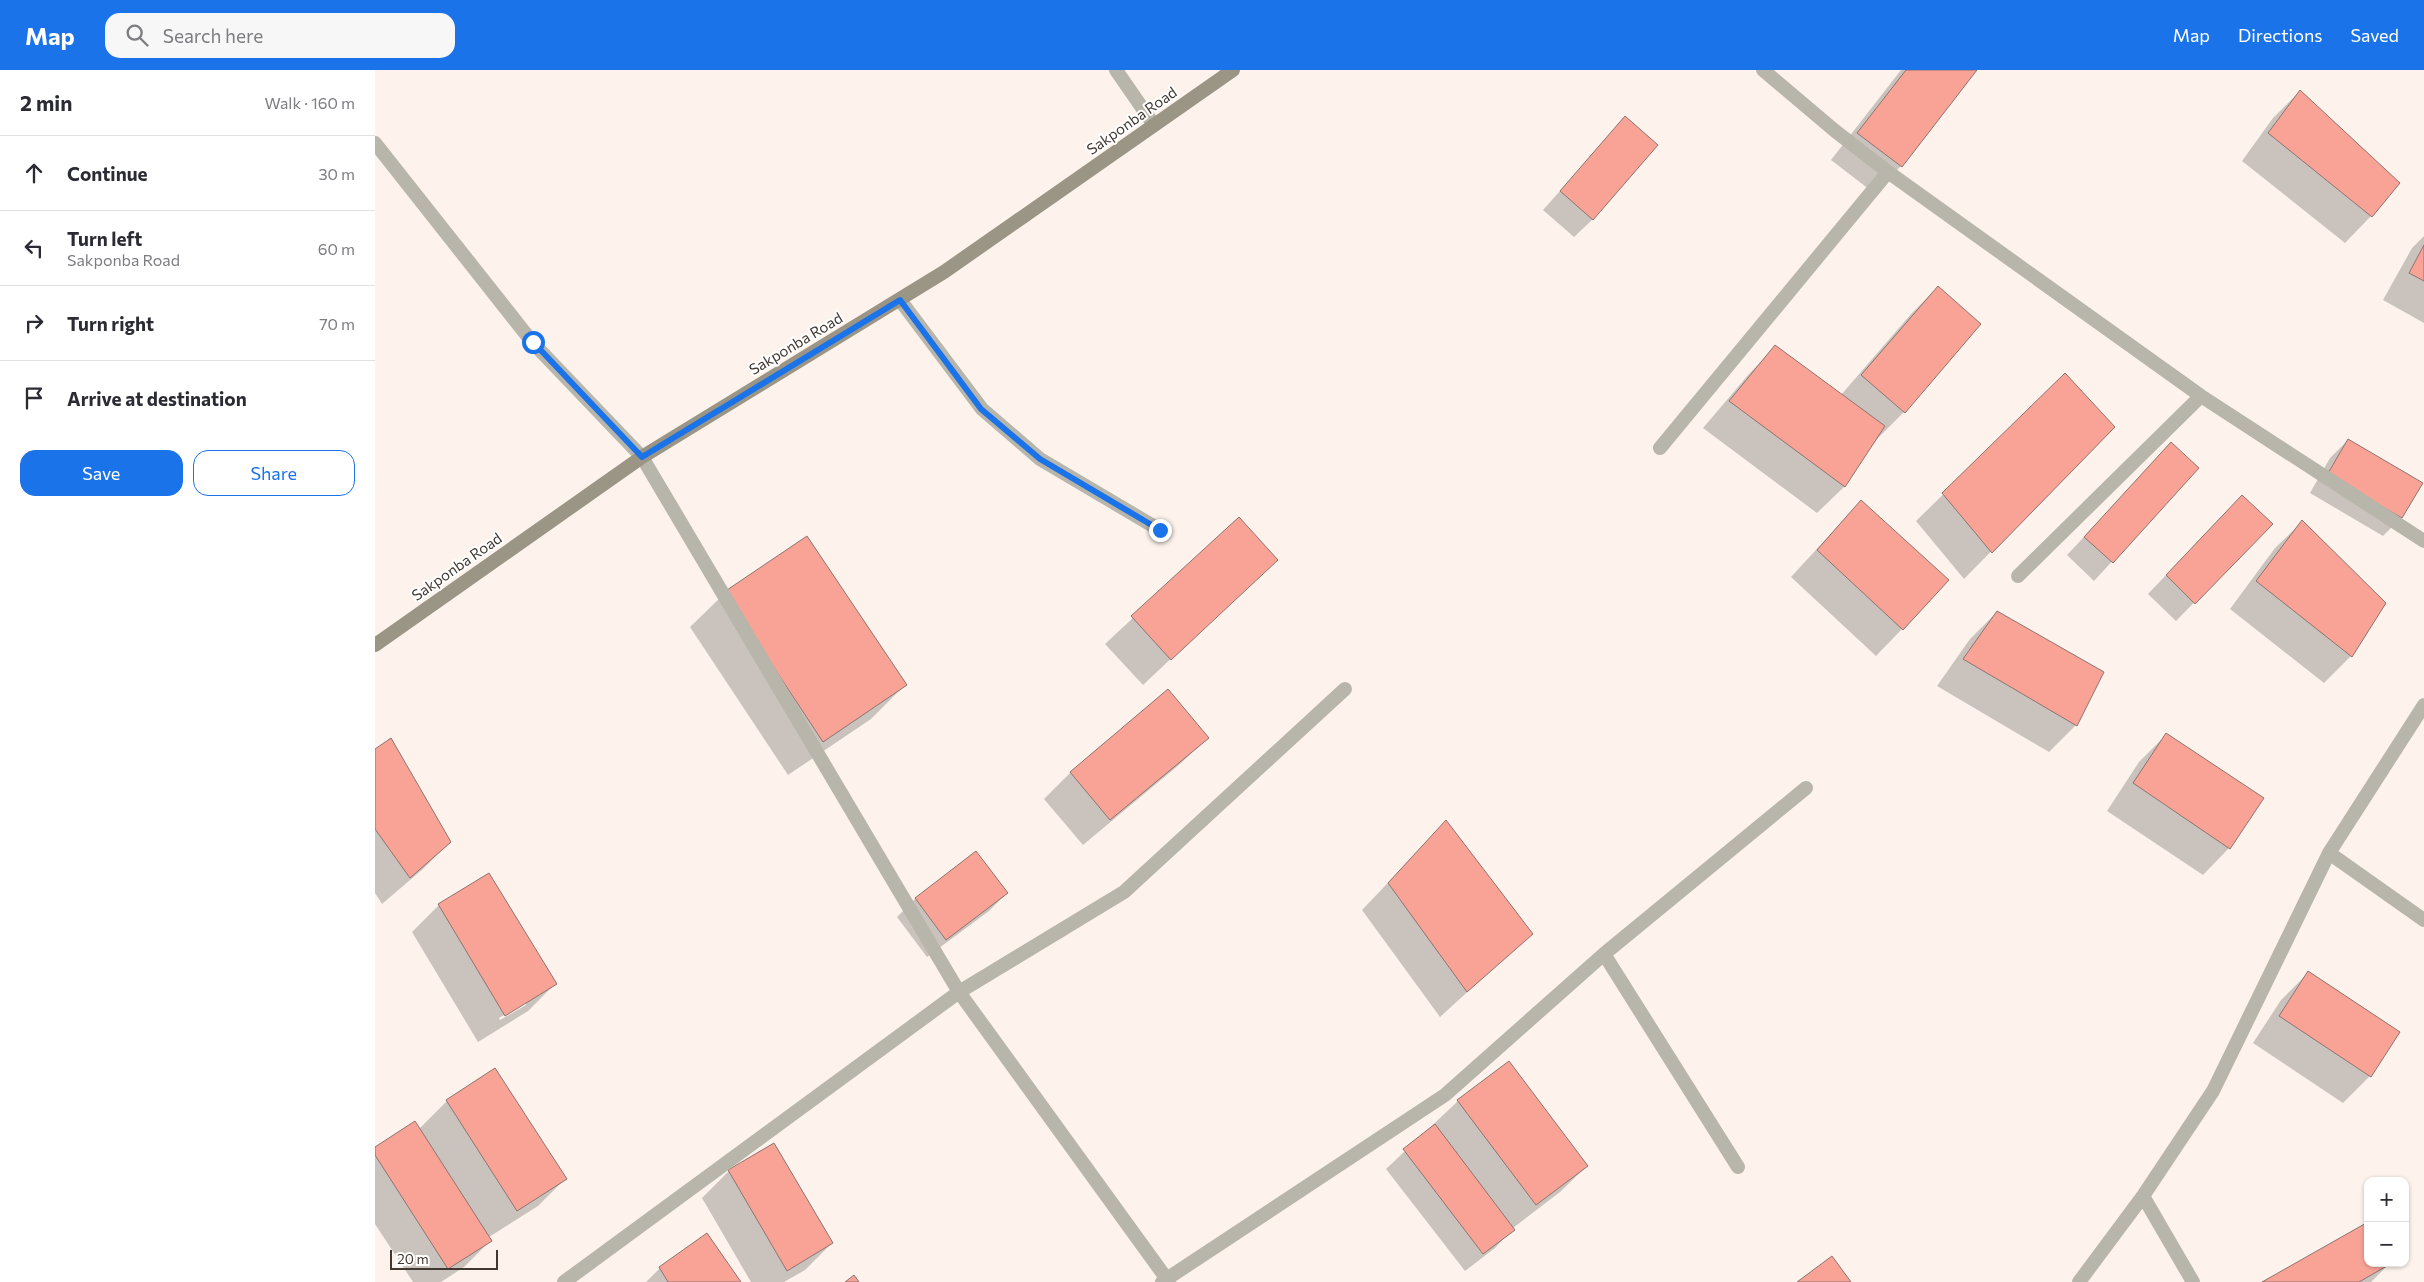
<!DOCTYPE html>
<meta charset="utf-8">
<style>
body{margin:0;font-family:Commissioner,sans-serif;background:#f7f7f7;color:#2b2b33}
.controls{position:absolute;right:15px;bottom:15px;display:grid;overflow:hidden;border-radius:10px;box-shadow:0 1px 4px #0004}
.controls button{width:45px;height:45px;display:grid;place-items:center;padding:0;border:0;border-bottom:1px solid #e1e1e2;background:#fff;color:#2b2b33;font:25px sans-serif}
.scale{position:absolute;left:15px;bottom:12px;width:108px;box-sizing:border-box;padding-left:5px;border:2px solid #413831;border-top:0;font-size:14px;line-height:18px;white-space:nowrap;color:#413831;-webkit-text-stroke:4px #fff;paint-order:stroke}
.stop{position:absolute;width:15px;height:15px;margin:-11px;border:4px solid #1a73e8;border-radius:50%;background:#fff}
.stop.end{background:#1a73e8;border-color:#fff;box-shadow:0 1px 5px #0008}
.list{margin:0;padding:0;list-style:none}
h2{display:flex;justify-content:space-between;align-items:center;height:65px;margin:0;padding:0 20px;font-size:21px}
h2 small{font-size:16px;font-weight:400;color:#7c7c81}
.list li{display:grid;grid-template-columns:32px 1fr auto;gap:15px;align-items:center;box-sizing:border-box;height:75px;padding:0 20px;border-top:1px solid #e1e1e2}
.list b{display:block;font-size:19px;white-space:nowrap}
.list p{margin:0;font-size:16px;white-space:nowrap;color:#7c7c81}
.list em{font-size:16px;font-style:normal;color:#7c7c81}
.actions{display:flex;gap:10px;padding:15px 20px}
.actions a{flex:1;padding:11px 0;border:1px solid #1a73e8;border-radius:15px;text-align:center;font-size:18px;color:#1a73e8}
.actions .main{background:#1a73e8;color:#fff}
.icon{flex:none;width:28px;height:28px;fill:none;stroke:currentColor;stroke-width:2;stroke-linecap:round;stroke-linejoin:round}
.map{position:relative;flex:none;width:2049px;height:1212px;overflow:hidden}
header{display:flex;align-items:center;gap:30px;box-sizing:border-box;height:70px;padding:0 25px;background:#1a73e8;color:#fff}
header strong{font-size:24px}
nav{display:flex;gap:28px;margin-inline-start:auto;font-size:18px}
.search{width:350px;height:45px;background:#f7f7f7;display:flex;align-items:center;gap:12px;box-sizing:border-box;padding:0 18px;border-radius:15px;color:#7c7c81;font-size:19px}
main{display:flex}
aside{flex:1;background:#fff}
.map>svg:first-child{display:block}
.shadow{fill:#0003;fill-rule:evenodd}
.building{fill:#f9a397;stroke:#8e736f}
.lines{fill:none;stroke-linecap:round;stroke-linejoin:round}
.service{stroke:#b8b5aa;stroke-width:14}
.minor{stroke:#b8b5aa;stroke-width:14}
.secondary{stroke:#9b9586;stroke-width:14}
.route{stroke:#1a73e8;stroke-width:6}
.labels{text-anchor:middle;stroke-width:4;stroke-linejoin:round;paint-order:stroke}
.street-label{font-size:15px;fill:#413831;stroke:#fff}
</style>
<header>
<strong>Map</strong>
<div class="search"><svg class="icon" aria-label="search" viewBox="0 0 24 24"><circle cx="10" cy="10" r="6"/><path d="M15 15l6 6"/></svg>Search here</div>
<nav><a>Map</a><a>Directions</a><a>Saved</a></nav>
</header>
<main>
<aside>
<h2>2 min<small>Walk · 160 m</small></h2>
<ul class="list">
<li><svg class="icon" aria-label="ahead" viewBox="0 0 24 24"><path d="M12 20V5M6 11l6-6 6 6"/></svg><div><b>Continue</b></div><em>30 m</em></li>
<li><svg class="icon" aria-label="left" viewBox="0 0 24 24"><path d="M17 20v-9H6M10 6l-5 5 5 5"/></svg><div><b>Turn left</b><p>Sakponba Road</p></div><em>60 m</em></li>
<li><svg class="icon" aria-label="right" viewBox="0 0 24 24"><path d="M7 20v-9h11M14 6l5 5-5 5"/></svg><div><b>Turn right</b></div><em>70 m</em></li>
<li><svg class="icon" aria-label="arrive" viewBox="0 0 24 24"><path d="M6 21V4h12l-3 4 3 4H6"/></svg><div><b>Arrive at destination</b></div></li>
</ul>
<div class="actions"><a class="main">Save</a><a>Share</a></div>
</aside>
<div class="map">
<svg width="2049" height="1212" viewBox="0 0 2049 1212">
<rect width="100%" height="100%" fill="#fdf3ec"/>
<path class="shadow" d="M1526,0h74l-74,96 -27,27 -43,-33z
M1925,21l71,125 -26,27 -103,-82 31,-43z
M1250,48l-32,101 -19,18 -31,-27z
M2049,166v87l-41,-23 29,-52z
M1563,217l42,37 -76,88 -27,27 -1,-1 -32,49 -27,26 -114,-85 46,-54 26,-27 66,48 70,-81z
M1690,305l48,52 -149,152 -48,-58z
M1973,370l73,43 -20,35 -18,18 -73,-43 20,-35z
M1796,374l27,24 -104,113 -27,-26z
M1486,431l41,128 -26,27 -85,-79z
M1849,444l47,10 -95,97 -28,-27z
M864,449l37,41 -133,125 -38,-41z
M1927,452l82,81 -33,53 -27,27 -94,-74 45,-61z
M350,523l180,92 -34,34 -83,56 -98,-148z
M1622,542l79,113 -27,27 -112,-66 33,-47z
M1791,665l63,113 -26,27 -96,-64 32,-49z
M832,668l-27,26 -97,81 -39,-46 27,-27z
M0,681l75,91 -27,27 -41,35 -7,-11z
M1071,752l85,112 -91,83 -78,-107z
M601,783l31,40 -18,18 -62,46 -30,-40 18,-18z
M64,835l116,79 -27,27 -50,31 -66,-110zM151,932v3l-26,15 -1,-2z
M1933,903l62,103 -27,27 -90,-60 28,-43z
M120,999l70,110 -27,27 -49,31 2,3 -27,27 -23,15h-28l-38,-58v-76l44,-19 28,-28z
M1083,1031l129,65 -27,26 -47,36 -18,20 -30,23 -79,-102z
M354,1101l103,72 -27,27 -21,12h-33l-49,-84z
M1993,1193h22l-19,19h-107z
M285,1198l79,14h-93z"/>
<path class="building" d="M1531,0h71l-75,97 -45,-34z
M1925,20l100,93 -28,34 -104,-84z
M1250,46l33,29 -65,75 -33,-29z
M2049,175v36l-15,-8z
M1563,216l43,38 -76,89 -44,-38z
M1400,275l110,81 -40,61 -116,-86z
M1690,303l50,54 -123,126 -50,-60z
M1973,369l75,44 -21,35 -75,-43z
M1796,372l28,26 -86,95 -29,-26z
M1867,425l31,29 -78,80 -29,-29z
M1486,430l88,80 -46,50 -86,-80z
M864,447l39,43 -107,100 -40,-44z
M1927,450l84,83 -34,54 -96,-76z
M432,466l100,149 -84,57 -99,-150z
M1622,541l107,61 -27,54 -114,-67z
M793,619l41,49 -99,82 -40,-48z
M1791,663l98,65 -34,51 -97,-66z
M16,668l60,104 -41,36 -35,-49v-80z
M1071,750l87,114 -66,58 -79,-109z
M601,781l32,42 -62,47 -31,-42z
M114,803l68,111 -52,32 -67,-112z
M1933,901l92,61 -29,45 -92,-61z
M1134,991l79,105 -52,39 -79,-105z
M120,998l72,111 -50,32 -71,-111z
M40,1051l77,120 -44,28 -73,-114v-8z
M1060,1054l80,106 -32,24 -80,-105z
M399,1073l59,100 -46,28 -59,-101z
M1993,1152v41h24l-33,19h-97z
M332,1163l34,49h-73l-9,-15z
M1457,1186l19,26h-54z
M479,1205l5,7h-14z"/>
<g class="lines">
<path class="service" d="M741,0l38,55
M525,230l82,109 58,50 120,71"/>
<path class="minor" d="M1388,0l71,60 54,42 313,224 223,145
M0,73l158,200 109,114 317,535 210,290
M1285,378l228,-276
M1643,506l183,-180
M1954,783l95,67
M1229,884l134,213
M1768,1126l50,86
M189,1212l395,-290 165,-100 221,-203
M787,1212l283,-187 159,-141 202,-166
M1704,1212l64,-86 70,-105 116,-238 95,-148"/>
<path class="secondary" d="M0,575l267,-188 302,-185 289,-202"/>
</g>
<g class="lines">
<path class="route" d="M158,272l109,115 258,-157 81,109 59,50 120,71"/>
</g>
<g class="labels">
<g class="street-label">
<text transform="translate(757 51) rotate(-35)" y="5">Sakponba Road</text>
<text transform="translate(421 274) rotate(-31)" y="5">Sakponba Road</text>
<text transform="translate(82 497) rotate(-35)" y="5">Sakponba Road</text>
</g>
</g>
</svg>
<div class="controls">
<button>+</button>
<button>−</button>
</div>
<div class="scale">20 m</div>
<div class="stop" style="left:158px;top:272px"></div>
<div class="stop end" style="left:785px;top:460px"></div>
</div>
</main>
